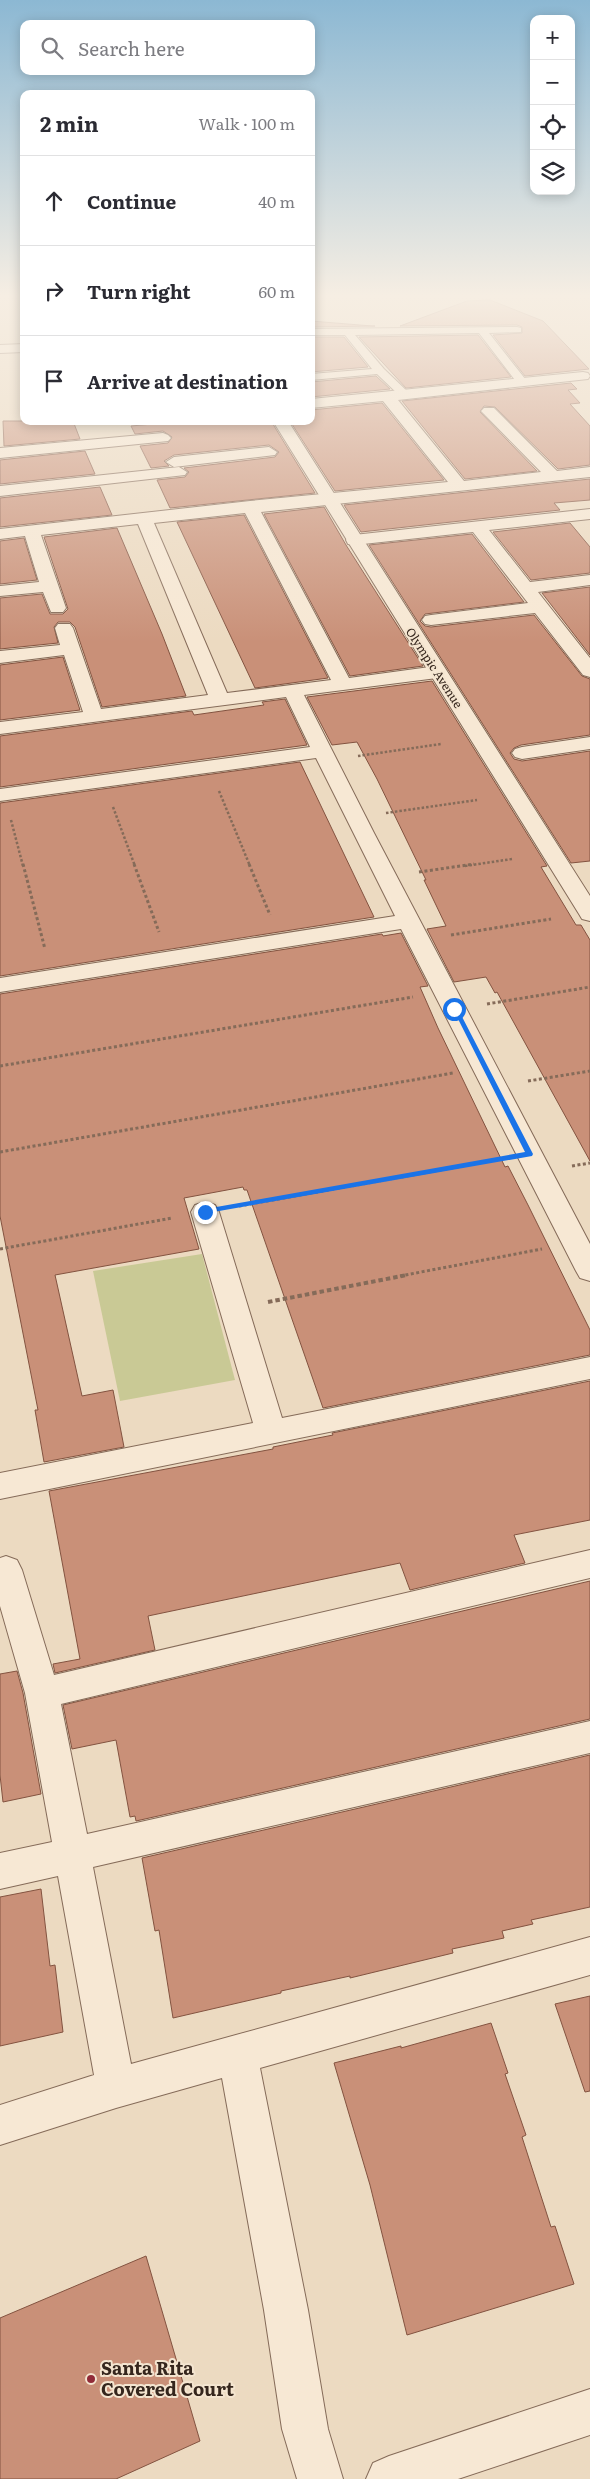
<!DOCTYPE html>
<meta charset="utf-8">
<style>
body{margin:0;font-family:Literata,serif;background:#f7f7f7;color:#2b2b33}
.controls{position:absolute;right:15px;top:15px;display:grid;overflow:hidden;border-radius:10px;box-shadow:0 2px 12px #0003}
.controls button{width:45px;height:45px;display:grid;place-items:center;padding:0;border:0;border-bottom:1px solid #e1e1e2;background:#fff;color:#2b2b33;font:25px sans-serif}
.stop{position:absolute;width:15px;height:15px;margin:-11px;border:4px solid #1a73e8;border-radius:50%;background:#fff}
.stop.end{background:#1a73e8;border-color:#fff;box-shadow:0 1px 5px #0008}
.list{margin:0;padding:0;list-style:none}
h2{display:flex;justify-content:space-between;align-items:center;height:65px;margin:0;padding:0 20px;font-size:21px}
h2 small{font-size:16px;font-weight:400;color:#7c7c81}
.list li{display:grid;grid-template-columns:32px 1fr auto;gap:15px;align-items:center;box-sizing:border-box;height:90px;padding:0 20px;border-top:1px solid #e1e1e2}
.list b{display:block;font-size:19px;white-space:nowrap}
.list em{font-size:16px;font-style:normal;color:#7c7c81}
.icon{flex:none;width:28px;height:28px;fill:none;stroke:currentColor;stroke-width:2;stroke-linecap:round;stroke-linejoin:round}
.map{position:relative;flex:none;width:590px;height:2479px;overflow:hidden}
.search{position:absolute;background:#fff;box-shadow:0 2px 12px #0003;left:20px;top:20px;width:295px;height:55px;display:flex;align-items:center;gap:12px;box-sizing:border-box;padding:0 18px;border-radius:10px;color:#7c7c81;font-size:19px}
.panel{position:absolute;background:#fff;box-shadow:0 2px 12px #0003;left:20px;top:90px;width:295px;height:335px;border-radius:10px}
.map>svg:first-child{display:block}
.green{fill:#c9c995}
.building{fill:#c99078;stroke:#835340}
.lines{fill:none;stroke-linecap:round;stroke-linejoin:round}
.service-casing{stroke:#856b59;stroke-width:2}
.minor-casing{stroke:#856b59;stroke-width:2}
.tertiary-casing{stroke:#856b59;stroke-width:2}
.path-far2{stroke:#856b59;stroke-width:2.5;stroke-dasharray:2.5 2;stroke-linecap:butt}
.path-far1{stroke:#856b59;stroke-width:3;stroke-dasharray:3 2.5;stroke-linecap:butt}
.path{stroke:#856b59;stroke-width:4;stroke-dasharray:4.5 3;stroke-linecap:butt}
.service{fill:#f7e8d4;fill-rule:evenodd}
.minor{fill:#f7e8d4;fill-rule:evenodd}
.tertiary{fill:#f7e8d4;fill-rule:evenodd}
.route{fill:#1a73e8}
.poi-dot{fill:#912b38;stroke:#f4e5d0;stroke-width:2}
.labels{text-anchor:middle;stroke-width:4;stroke-linejoin:round;paint-order:stroke}
.far-street-label{font-size:12px;fill:#35261d;stroke:#f4e5d0}
.near-poi-label{font-size:18px;font-weight:bold;fill:#35261d;stroke:#f4e5d0;text-anchor:start}
</style>
<div class="map">
<svg width="590" height="2479" viewBox="0 0 590 2479">
<rect width="100%" height="100%" fill="#ecdac1"/>
<path class="green" d="M202,1254l33,126 -115,21 -27,-130z"/>
<path class="building" d="M490,300l53,21 46,48 -64,7 -32,-41 29,-2v-6l-5,-2 -117,1 67,-25z
M311,321l61,5h3l-64,1z
M478,335l33,42 -105,11 -47,-51z
M311,337h33l24,30 -57,5z
M376,376l14,13 -79,8v-15z
M571,383l6,6 -9,1 12,13 -10,1 20,22v39l-32,4 -63,-62 -11,-1 -4,6 57,59 -72,8 -63,-78z
M382,403l62,77 -109,11 -45,-70h21v-11z
M3,421h70l7,18 -76,7z
M186,421h85l44,72 -145,15 -13,-28 28,-3 4,-5 -5,-4 91,-11 4,-5 -10,-7 -95,10 -10,6 5,5 -18,2 -11,-22 28,-3 4,-6 -9,-6 -28,3 -4,-8z
M85,451l10,23 -95,10v-24z
M590,479v21l-36,3 6,7 -199,22 -17,-27z
M100,487l12,28 -112,12v-29z
M324,507l22,38 77,121 -73,10 -86,-162z
M244,515l84,163 -73,10 -78,-166z
M570,523l20,24v26l-59,7 -38,-48z
M117,528l45,106 24,62 -84,11 -27,-80 -5,-5h-12l-4,5 4,16 -58,6v-51l42,-4 8,20h13l5,-5 -24,-72z
M472,534l52,68 -99,12 -5,7 5,5 6,1 103,-12 48,61 8,3v56l-69,10 -7,3 -4,5 4,6 8,2 68,-10v110l-19,2 -202,-318z
M24,538l13,42 -37,4v-43z
M590,587v68l-48,-62z
M63,657l17,53 -80,10v-55z
M432,681l115,185 -6,1 35,58h5l9,15v221l-93,-169 -2,1 -9,-16 -32,5 -27,-53 19,-3 -22,-46h2l-49,-101 -20,-37 -25,3 -25,-48z
M285,699l22,46 -307,42v-51l192,-25 2,4 70,-10 -2,-3z
M300,762l74,155 -374,59v-173z
M401,933l27,53 -8,1 18,41 67,139 3,-1 20,39 62,125v25l-267,53 -76,-218h-3l-1,-3 -59,11 15,51 -144,26 27,121 31,-6 11,57 -80,15 -9,-52h3l-38,-194v-222l382,-60 1,2z
M590,1381v139l-76,15 11,28 -115,27 -10,-27 -252,53 7,34 -100,23 -2,-9 27,-5 -31,-168 224,-42v-2l60,-12 -1,-2z
M590,1581v138l-454,102 -1,-5 -5,1 -14,-77 -44,9 -9,-44z
M17,1671l6,22 18,101 -38,8 -3,-27v-101z
M590,1755v152l-59,13 2,4 -31,7 2,7 -52,11 1,4 -103,25v-2l-69,15v2l-108,25 -14,-88 -4,1 -13,-73z
M41,1889l9,77 5,-1 8,67 -63,14v-149z
M590,1996v95l-5,1 -30,-88z
M491,2023l17,50 -3,1 21,61 -4,2 29,90 4,-1 19,58 -167,51 -37,-150 -36,-122 67,-17v2z
M146,2256l54,185 -84,38h-116v-161z"/>
<g class="lines">
<g class="service-casing">
<path id="service" d="M517,327l4,1v4l-32,1 37,47v4h-8l-39,-51 -124,2 29,34 24,23v4h-8l-23,-22 -66,6v-6l61,-5 -27,-34h-34v-6z"/>
</g>
<g class="minor-casing">
<path id="minor" d="M24,344v8l-24,1v-8z
M583,372l5,1 2,3 -2,3 -190,21 66,81 77,-9 -57,-58 -3,-3 3,-3h10l63,63 33,-4v10l-329,35 88,166 88,-12 7,2 2,4 -2,4 -7,2 -133,17 70,138 216,411v37l-10,-3 -4,-7 -175,-342 -401,63v-14l395,-62 -79,-158 -316,43v-12l310,-42 -24,-50 -286,37v-12l83,-10 -19,-57 -64,8v-12l60,-6 -5,-17 3,-4h12l3,4 28,81 107,-14 -70,-171 -97,11 25,73 -3,4h-12l-8,-20 -43,4v-10l39,-4 -14,-46 -25,3v-10l250,-28 198,-19 -65,-81 -72,7v-9zM245,513l86,167 -104,13 -73,-170z
M163,433l5,2 3,3 -3,3 -168,17v-10z
M269,447l8,5 -2,3 -101,12 -8,-5 8,-5z
M179,467l8,5 -2,3 -185,21v-10z
M590,509v10l-101,11 41,52 60,-7v10l-52,7 52,66v19l-7,-2 -48,-62 -104,12 -6,-1 -3,-4 3,-4 6,-1 97,-12 -55,-71 -119,13 -6,-1 -2,-4 2,-4 6,-1z
M590,737v12l-68,10 -7,-2 -3,-4 3,-4 7,-2z
M205,1202l10,3 4,7 63,206 308,-61v22l-590,120v-26l253,-50 -62,-211 4,-7z
M590,1550v28l-529,126 26,130 503,-113v32l-497,114 38,197 459,-127v38l-330,93 48,242 20,119 15,50h-46l-15,-50 -18,-119 -42,-232 -106,30 -116,37v-40l94,-30 -36,-199 -58,13v-36l52,-11 -27,-149 -25,-87v-48l6,-2 11,4 5,10 32,105z"/>
</g>
<g class="tertiary-casing">
<path id="tertiary" d="M273,421h15l302,475v25l-8,-2 -3,-5z
M590,2389v46l-132,44h-92l7,-16 16,-7z"/>
</g>
<path class="path-far2" d="M358,756l83,-12
M219,791l31,75
M113,807l22,59
M386,813l91,-13
M11,820l12,46
M465,866l47,-7"/>
<path class="path-far1" d="M23,864l22,85
M134,864l25,68
M249,864l21,51
M419,872l55,-8
M451,935l100,-16
M487,1004l103,-17
M0,1066l413,-69
M528,1081l62,-10
M0,1152l453,-79
M572,1166l18,-3
M239,1206l257,-46
M0,1249l172,-31
M400,1276l142,-27"/>
<path class="path" d="M268,1302l139,-27"/>
<use href="#service" class="service"/>
<use href="#minor" class="minor"/>
<use href="#tertiary" class="tertiary"/>
</g>
<linearGradient id="sky" x2="0" y2="1"><stop stop-color="#8cb8d3"/><stop offset="0.46" stop-color="#f6eee3"/><stop offset="1" stop-color="#f6eee3" stop-opacity="0"/></linearGradient>
<rect width="590" height="642" fill="url(#sky)"/>
<path class="route" d="M452,1007l6,2 75,145 -1,2 -330,58v-4l3,-1 320,-57z"/>
<circle class="poi-dot" cx="91" cy="2379" r="5"/>
<g class="labels">
<g class="far-street-label">
<text transform="translate(434 668) rotate(57)" y="4">Olympic Avenue</text>
</g>
<g class="near-poi-label">
<text x="101" y="2375">Santa Rita<tspan x="101" dy="21">Covered Court</tspan></text>
</g>
</g>
</svg>
<div class="controls">
<button>+</button>
<button>−</button>
<button><svg class="icon" aria-label="locate" viewBox="0 0 24 24"><circle cx="12" cy="12" r="6"/><path d="M12 2v4M12 18v4M2 12h4M18 12h4"/></svg></button>
<button><svg class="icon" aria-label="layers" viewBox="0 0 24 24"><path d="M12 4l9 5-9 5-9-5zM3 14l9 5 9-5"/></svg></button>
</div>
<div class="stop" style="left:454px;top:1009px"></div>
<div class="stop end" style="left:205px;top:1212px"></div>
<div class="search"><svg class="icon" aria-label="search" viewBox="0 0 24 24"><circle cx="10" cy="10" r="6"/><path d="M15 15l6 6"/></svg>Search here</div>
<section class="panel">
<h2>2 min<small>Walk · 100 m</small></h2>
<ul class="list">
<li><svg class="icon" aria-label="ahead" viewBox="0 0 24 24"><path d="M12 20V5M6 11l6-6 6 6"/></svg><div><b>Continue</b></div><em>40 m</em></li>
<li><svg class="icon" aria-label="right" viewBox="0 0 24 24"><path d="M7 20v-9h11M14 6l5 5-5 5"/></svg><div><b>Turn right</b></div><em>60 m</em></li>
<li><svg class="icon" aria-label="arrive" viewBox="0 0 24 24"><path d="M6 21V4h12l-3 4 3 4H6"/></svg><div><b>Arrive at destination</b></div></li>
</ul>
</section>
</div>
